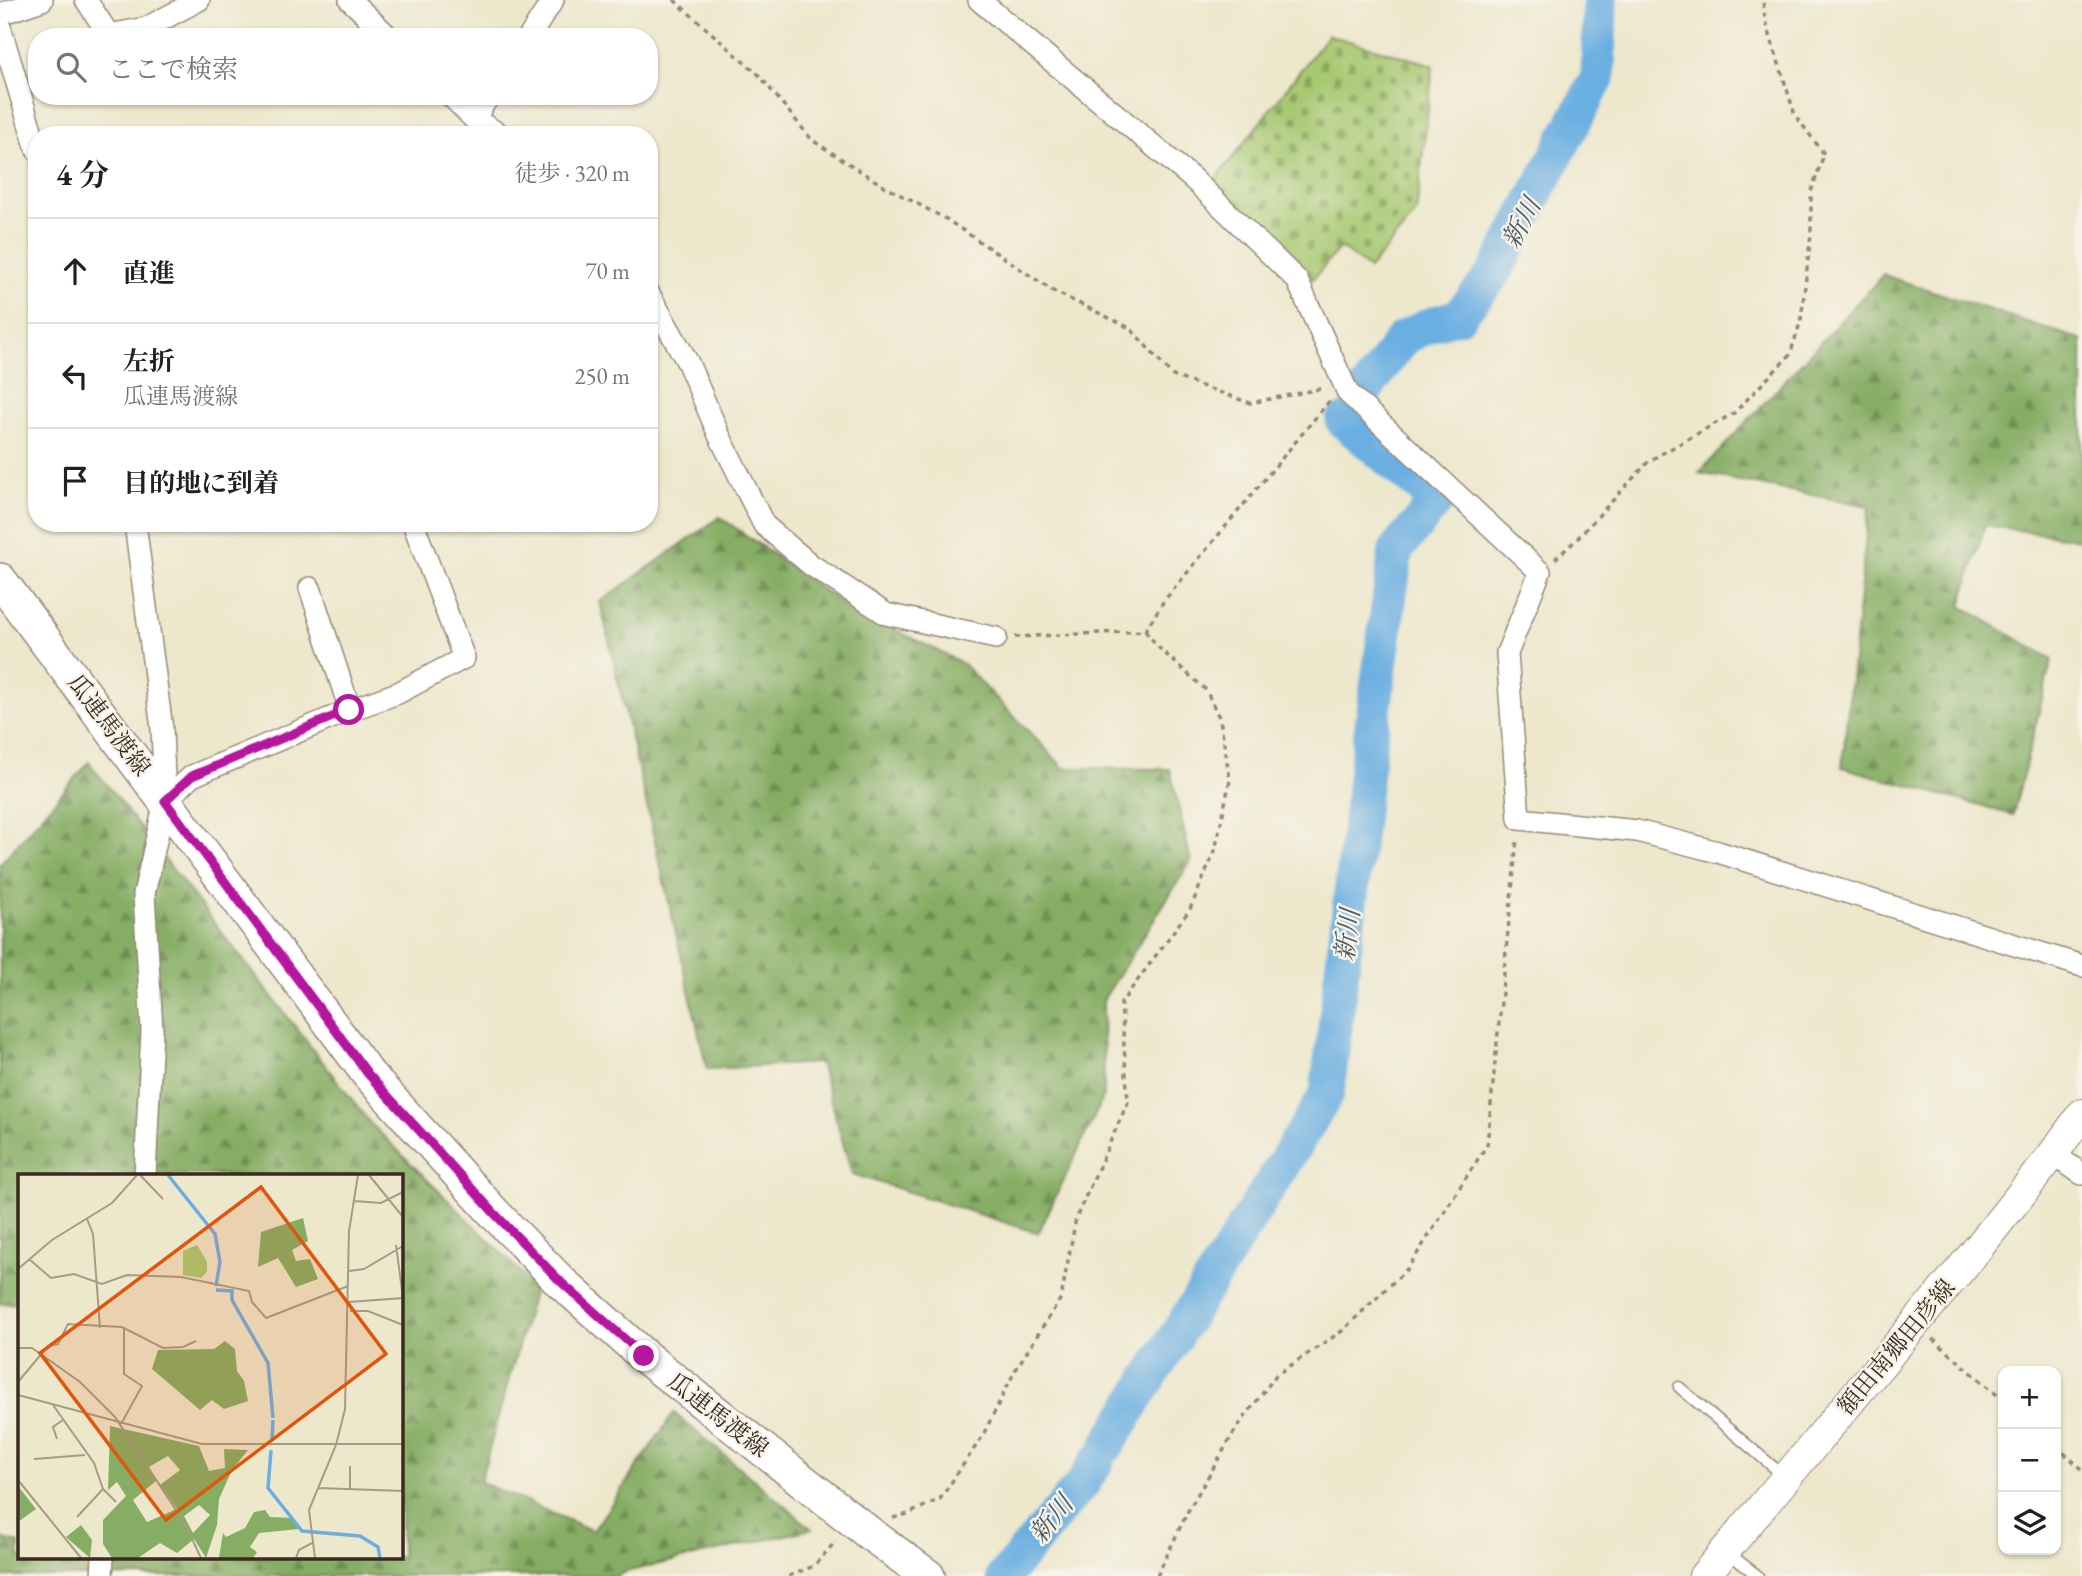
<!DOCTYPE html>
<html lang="ja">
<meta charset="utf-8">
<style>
body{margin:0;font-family:"EB Garamond","Noto Serif JP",serif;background:#f6f6f6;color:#202124}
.controls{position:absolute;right:21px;bottom:21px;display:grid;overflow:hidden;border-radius:14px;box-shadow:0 2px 5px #0004}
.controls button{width:63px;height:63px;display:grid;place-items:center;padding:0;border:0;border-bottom:2px solid #e0e0e0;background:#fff;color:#202124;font:35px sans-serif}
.stop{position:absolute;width:21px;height:21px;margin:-16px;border:5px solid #b5179e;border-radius:50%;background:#fff}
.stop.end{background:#b5179e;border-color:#fff;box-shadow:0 2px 7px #0008}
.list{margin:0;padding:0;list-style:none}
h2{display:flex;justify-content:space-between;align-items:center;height:91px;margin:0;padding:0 28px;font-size:30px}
h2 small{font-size:23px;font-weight:400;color:#757577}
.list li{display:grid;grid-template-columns:46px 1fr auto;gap:21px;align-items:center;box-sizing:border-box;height:105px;padding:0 28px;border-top:2px solid #e0e0e0}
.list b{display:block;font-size:26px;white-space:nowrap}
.list p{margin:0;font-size:23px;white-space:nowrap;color:#757577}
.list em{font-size:23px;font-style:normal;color:#757577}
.icon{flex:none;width:38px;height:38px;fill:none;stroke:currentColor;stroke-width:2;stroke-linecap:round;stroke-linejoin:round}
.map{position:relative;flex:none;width:2082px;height:1576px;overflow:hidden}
.search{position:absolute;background:#fff;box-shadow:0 2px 5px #0004;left:28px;top:28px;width:630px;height:77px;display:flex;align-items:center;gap:18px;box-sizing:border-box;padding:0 24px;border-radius:28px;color:#757577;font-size:26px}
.panel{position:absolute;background:#fff;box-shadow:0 2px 5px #0004;left:28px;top:126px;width:630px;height:406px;border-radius:28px}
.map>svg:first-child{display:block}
.forest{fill:url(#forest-firs);stroke:#606c41;stroke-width:2}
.cemetery{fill:url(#cemetery-stones);stroke:#717a48;stroke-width:2}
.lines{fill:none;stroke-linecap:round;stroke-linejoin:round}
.river{stroke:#6bafe1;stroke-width:35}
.lane-casing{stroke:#948875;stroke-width:13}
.street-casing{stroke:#948875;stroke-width:24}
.secondary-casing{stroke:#948875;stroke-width:32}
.primary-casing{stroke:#948875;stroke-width:36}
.path{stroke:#948875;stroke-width:3.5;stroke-dasharray:5 5;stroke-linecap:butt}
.lane{stroke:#fff;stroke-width:10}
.street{stroke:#fff;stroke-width:21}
.secondary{stroke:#fff;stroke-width:30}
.primary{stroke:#fff;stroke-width:33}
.route{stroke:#b5179e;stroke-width:9}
.labels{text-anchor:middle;stroke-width:5;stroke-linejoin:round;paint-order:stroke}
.street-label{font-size:24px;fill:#3b2a1e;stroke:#f7f3e8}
.water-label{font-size:26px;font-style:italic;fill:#4c5962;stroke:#f7f3e8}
.inset-river{fill:none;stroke:#6bafe1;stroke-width:3.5}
.inset-road{fill:none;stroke:#a69b86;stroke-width:2}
.view{fill:#df570d;fill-opacity:0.15;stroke:#df570d;stroke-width:3.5}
.inset-edge{fill:none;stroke:#3b2a1e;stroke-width:3.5}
</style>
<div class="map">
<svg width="2082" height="1576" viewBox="0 0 2082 1576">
<defs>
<pattern id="forest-firs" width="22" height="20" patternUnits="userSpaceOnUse" patternTransform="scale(1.75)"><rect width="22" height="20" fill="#85ad64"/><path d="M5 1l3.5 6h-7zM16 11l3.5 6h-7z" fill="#6e8d52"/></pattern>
<pattern id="cemetery-stones" width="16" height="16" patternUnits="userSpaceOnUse" patternTransform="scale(1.75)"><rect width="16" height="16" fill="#a7c972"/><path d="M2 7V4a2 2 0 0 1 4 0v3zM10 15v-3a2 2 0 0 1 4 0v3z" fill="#89a35d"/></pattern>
</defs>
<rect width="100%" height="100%" fill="#f7f3e8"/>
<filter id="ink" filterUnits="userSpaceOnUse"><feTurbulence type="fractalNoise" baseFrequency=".0143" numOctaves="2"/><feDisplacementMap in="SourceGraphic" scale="14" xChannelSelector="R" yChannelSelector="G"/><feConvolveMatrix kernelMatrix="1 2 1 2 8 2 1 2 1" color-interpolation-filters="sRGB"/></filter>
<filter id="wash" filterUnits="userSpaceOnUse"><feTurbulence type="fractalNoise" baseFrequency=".00686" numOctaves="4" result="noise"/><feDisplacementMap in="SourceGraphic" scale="28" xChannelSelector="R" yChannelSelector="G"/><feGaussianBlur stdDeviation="1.57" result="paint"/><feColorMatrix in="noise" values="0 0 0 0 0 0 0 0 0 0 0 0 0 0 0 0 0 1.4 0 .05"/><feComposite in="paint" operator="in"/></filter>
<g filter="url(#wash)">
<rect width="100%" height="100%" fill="#ede7cc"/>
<path class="forest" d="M1883,275l199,65v200l-97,-15 -24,81 91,53 -39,156 -171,-48 27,-261 -170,-33z
M720,517l122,86 120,60 102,105 106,1 21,92 -88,139 1,96 -66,137 -186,-59 -32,-111 -113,6 -107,-467z
M89,762l282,362 164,162 -55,196 113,49 81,-118 138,116 -187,43 -7,4h-618v-38l19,5v14h58l37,9 1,-9h286v-382h-382v128l-19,1v-440z"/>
<path class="cemetery" d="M1328,35l105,30 -17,148 -47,56 -29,-22 -28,33 -99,-97z"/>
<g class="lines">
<path class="river" d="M1362,395l41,-57 29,-14 27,-8 36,-44 103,-195 2,-77
M1107,1446l220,-352 41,-340 28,-204 41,-49 -94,-80
M1004,1576l79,-93 14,-22"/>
</g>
</g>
<g filter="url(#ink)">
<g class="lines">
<g class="lane-casing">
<path id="lane" d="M1679,1387l105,89
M1727,1552l31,24"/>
</g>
<g class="street-casing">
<path id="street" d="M86,0l23,35 37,-7 53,-28
M350,0l39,37
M979,0l214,179 104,101 51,113 192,179 -33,81 12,166 118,12 81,21 364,114
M0,14l42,-14
M0,27l37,123
M529,37l24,-37
M451,96l23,23 27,16
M474,119l15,-23
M649,294l39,69 31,72 45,90 47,40 75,49 110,24
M135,523l27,206 3,72 -21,93 8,136 -7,145
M310,588l40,122
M165,801l27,-25 158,-66 48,-17 66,-35 -51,-135
M2053,1154l29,20
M102,1576l1,-19"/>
</g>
<g class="secondary-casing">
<path id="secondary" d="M1704,1576l266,-318 83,-104 29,-40"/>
</g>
<g class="primary-casing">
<path id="primary" d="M0,580l368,494 127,140 66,68 83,74 225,177 59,43"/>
</g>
<path class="path" d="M674,0l85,75 53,65 70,45 64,34 107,72 77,37 43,48 77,27 74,-15
M1555,559l20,-18 74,-80 85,-48 56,-58 11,-35 10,-86v-42l13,-38 -29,-39 -30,-96 -2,-19
M1145,631l18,-29 168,-203
M1933,1339l70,61
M2056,1446l26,23
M893,1518l15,-4 32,-15 42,-62 34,-68 45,-71 15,-80 52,-116 -7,-99 69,-94 25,-58 15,-71 -10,-61 -14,-29 -46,-41 -15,-18 -130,6
M789,1576l25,-10 22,-25
M1157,1576l31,-65 48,-82 40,-54 66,-44 66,-63 79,-123 30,-306"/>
<use href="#lane" class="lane"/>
<use href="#street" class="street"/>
<use href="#secondary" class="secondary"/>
<use href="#primary" class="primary"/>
</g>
</g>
<g class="lines" filter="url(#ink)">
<path class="route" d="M349,710l-157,66 -27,25 203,273 127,140 66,68 83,74"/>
</g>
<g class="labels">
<g class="street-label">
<text transform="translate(109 725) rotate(53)" y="8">瓜連馬渡線</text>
<text transform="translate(1896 1347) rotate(-50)" y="8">額田南郷田彦線</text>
<text transform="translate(718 1415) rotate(38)" y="8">瓜連馬渡線</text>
</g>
<g class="water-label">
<text transform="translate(1521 223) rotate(-62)" y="9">新川</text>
<text transform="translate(1347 935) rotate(-83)" y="9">新川</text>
<text transform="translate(1051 1519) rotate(-51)" y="9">新川</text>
</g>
</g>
<g transform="translate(18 1174)">
<rect width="385" height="385" fill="#ede7cc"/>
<path d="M285,44l5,23 -16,9 4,11 14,-2 8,20 -22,8 -18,-29 -20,9 3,-35zM207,167l10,8 2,22 7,10 4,20 -24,8 -12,-9 -12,10 -48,-41 6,-19 56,-1zM92,252l89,20 10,25 16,-3 -1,-19 24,1 -16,20 -13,29 -2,26 -11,33 -12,-19 -17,14 -17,-10 -22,15h-26l-9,-14v-24l23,-24 -9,-14 -9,8zM150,282l12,14 -20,15 17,24 -30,13 -14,-22 23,-19 -7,-14zM181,331l11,10 -17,18 -9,-17zM0,312l18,23 -18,13zM247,336l5,7 23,1 6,11 -40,4 -9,14 7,5 -4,6h-34l4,-25 3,4 19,-9 9,-16zM63,351l11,15 -2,18 -24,-21z" fill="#85ad64" fill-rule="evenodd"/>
<path d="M179,71l10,17v10l-6,6 -18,-3v-24z" fill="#a7c972"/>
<path class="inset-river" d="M150,1l47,59 5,28 -4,24M198,116l16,1v9l36,63 5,55M254,267l1,-21M253,276l-3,38 34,43 58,5 18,11 2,11"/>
<path class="inset-road" d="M122,1l23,24M351,1l34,42M336,27l27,2 22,-11M69,45l6,15 7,94M11,85l22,19 23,-4 28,10 25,-9 54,2 68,14 3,11 14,16 82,-32M0,95l34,-29 60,-37 25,-28M331,97l15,-2 39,-23M331,128l54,-4 -7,-53M332,137h18l35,14M0,174h14l48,34 35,35 70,107 16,34M0,208l30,-36 10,-2 10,-20 54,3 41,21 20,-1 13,-6M0,221l184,49h201M35,231l41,58 9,26 13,13M103,250l21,-38 -18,-12v-45M39,265l-4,-12 10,-7M16,285l51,-4M332,292v24M0,306l63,78M300,314l85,3M59,343l26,-28M278,384l3,-8 13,-7M297,384l-6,-48 27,-65 9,-36 4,-178 9,-56"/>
<path class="view" d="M243,13l125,167 -220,166 -126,-167z"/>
<rect width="385" height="385" class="inset-edge"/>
</g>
</svg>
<div class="controls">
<button>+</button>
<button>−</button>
<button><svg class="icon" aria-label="layers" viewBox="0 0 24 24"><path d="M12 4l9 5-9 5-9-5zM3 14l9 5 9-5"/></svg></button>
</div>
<div class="stop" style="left:349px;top:710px"></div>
<div class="stop end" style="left:644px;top:1356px"></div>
<div class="search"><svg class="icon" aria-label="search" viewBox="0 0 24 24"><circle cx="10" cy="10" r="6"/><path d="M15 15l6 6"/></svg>ここで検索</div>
<section class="panel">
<h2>4 分<small>徒歩 · 320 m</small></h2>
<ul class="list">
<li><svg class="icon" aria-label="ahead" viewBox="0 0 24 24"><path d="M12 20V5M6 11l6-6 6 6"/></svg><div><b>直進</b></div><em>70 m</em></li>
<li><svg class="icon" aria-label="left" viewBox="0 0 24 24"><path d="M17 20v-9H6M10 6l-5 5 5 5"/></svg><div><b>左折</b><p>瓜連馬渡線</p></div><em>250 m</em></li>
<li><svg class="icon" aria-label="arrive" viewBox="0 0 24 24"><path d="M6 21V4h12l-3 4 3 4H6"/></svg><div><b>目的地に到着</b></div></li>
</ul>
</section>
</div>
